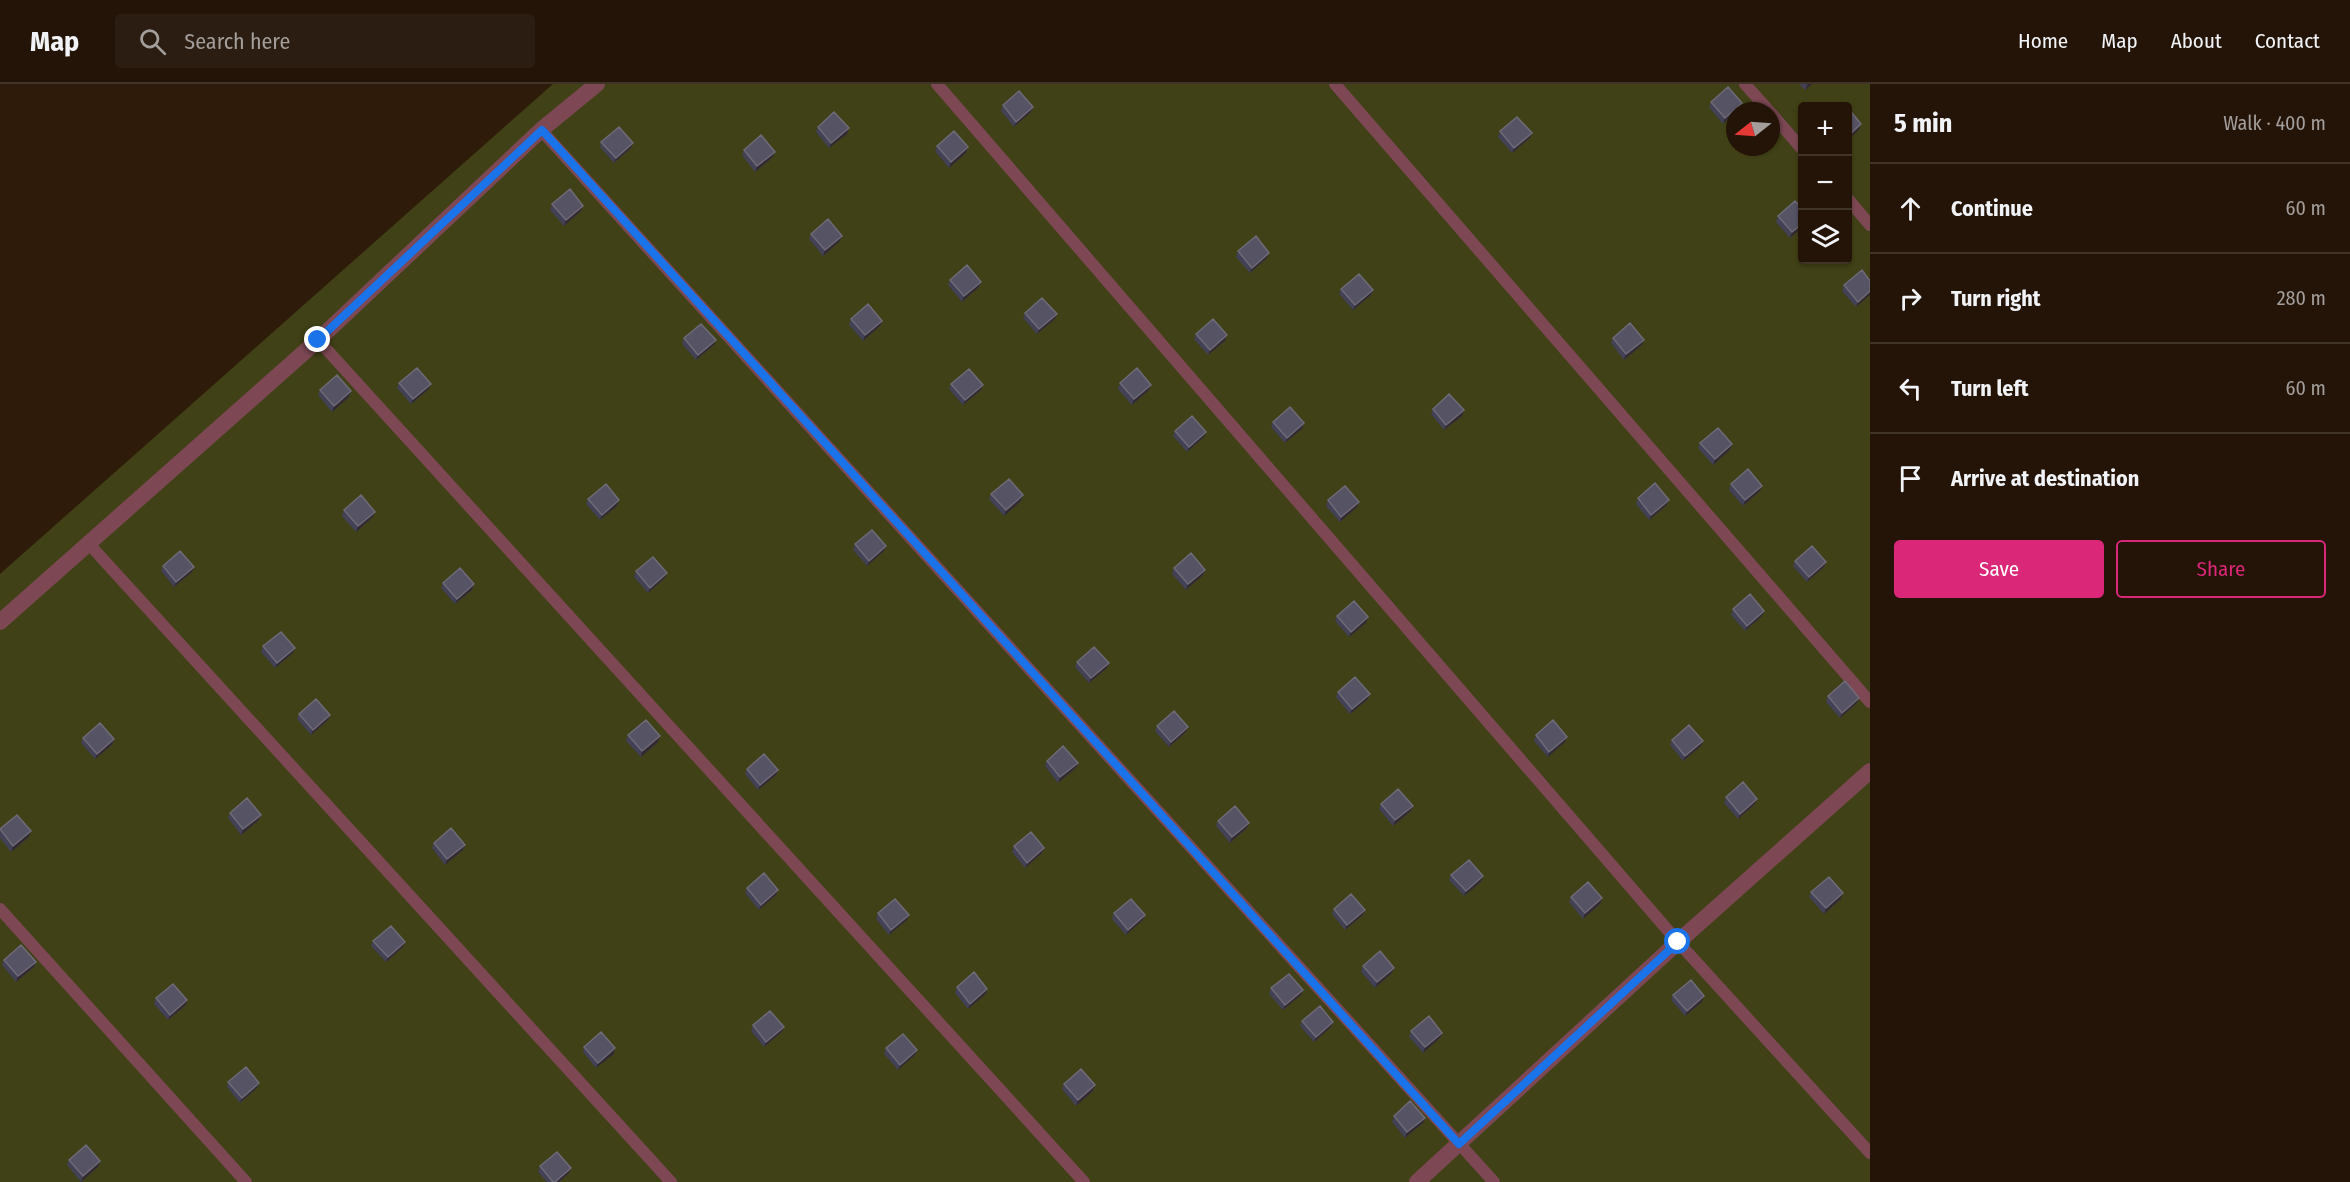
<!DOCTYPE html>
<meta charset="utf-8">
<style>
body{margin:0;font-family:"Fira Sans Condensed",sans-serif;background:#2b1d11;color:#f1f3f6}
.controls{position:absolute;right:18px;top:18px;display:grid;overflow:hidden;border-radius:6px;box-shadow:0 2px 4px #0004}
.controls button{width:54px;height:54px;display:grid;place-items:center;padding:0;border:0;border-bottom:2px solid #403328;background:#231407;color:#f1f3f6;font:30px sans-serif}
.compass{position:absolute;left:1726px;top:18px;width:54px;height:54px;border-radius:50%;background:#231407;box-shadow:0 2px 4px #0004;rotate:253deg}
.stop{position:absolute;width:18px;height:18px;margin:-14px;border:4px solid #1a73e8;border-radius:50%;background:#fff}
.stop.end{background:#1a73e8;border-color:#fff;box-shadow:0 2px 6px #0008}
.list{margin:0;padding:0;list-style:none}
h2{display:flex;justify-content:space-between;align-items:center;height:78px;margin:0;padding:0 24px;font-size:26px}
h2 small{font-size:20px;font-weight:400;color:#a39e9b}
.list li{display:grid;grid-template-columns:39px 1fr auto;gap:18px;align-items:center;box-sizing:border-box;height:90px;padding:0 24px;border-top:2px solid #403328}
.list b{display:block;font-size:22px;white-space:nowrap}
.list em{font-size:20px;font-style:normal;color:#a39e9b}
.actions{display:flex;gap:12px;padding:18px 24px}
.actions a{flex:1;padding:14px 0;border:2px solid #db2777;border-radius:6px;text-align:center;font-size:21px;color:#db2777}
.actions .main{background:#db2777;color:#fff}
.icon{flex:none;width:33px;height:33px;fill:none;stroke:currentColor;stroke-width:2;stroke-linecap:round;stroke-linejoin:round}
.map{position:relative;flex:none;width:1870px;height:1098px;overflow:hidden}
header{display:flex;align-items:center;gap:36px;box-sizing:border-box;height:84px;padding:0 30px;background:#231407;border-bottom:2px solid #403328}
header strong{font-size:28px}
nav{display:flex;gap:33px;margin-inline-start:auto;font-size:21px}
.search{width:420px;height:54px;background:#2b1d11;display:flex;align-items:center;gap:15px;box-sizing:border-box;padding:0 21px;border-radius:6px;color:#a39e9b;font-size:22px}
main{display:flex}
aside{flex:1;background:#231407}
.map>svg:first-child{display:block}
.green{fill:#404116;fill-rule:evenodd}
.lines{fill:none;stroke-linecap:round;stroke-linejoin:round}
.service{stroke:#7d4854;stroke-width:12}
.minor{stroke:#7d4854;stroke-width:16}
.wall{fill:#434156}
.shaded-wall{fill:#332a31}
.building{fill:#565365;stroke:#6f6a78;stroke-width:1.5}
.route{stroke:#1a73e8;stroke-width:8}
</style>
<header>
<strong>Map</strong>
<div class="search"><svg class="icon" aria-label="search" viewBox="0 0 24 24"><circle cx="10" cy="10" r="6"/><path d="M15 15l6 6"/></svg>Search here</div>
<nav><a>Home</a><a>Map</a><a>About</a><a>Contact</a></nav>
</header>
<main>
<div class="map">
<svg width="1870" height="1098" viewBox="0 0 1870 1098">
<rect width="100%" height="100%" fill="#2f1b09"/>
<path class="green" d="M553,0h1317v1098h-1870v-608zM1802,22h46v154h-46zM1735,27h36v36h-36z"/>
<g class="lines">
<path class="service" d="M937,0l741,858 192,211
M1335,0l535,618
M1745,0l24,27
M1771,29l31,36
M541,46l953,1052
M1848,115l22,26
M318,256l766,842
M89,460l582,638
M0,825l246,273"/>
<path class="minor" d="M0,538l318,-282 223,-210 56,-46
M1417,1098l261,-240 192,-171"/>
</g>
<path class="wall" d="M1799,0h13l-7,6z
M1711,18l29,7 -5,2v2l-12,11 -14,-17z
M1003,21l28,7 -17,15 -13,-16z
M818,43l31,1 -2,6 -18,14 -13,-16z
M1500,47l30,7 -18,15 -14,-16z
M601,58l32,1 -2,5 -17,15 -14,-16z
M937,62l31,1 -2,6 -17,15 -14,-17z
M744,66l31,2 -2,5 -18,15 -13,-17z
M552,120l29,7 -17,15 -14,-16z
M1803,126v17l-13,11 -14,-16 2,-6z
M811,150l31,2 -2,5 -17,15 -14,-17z
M1238,167l29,7 -17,15 -14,-16z
M950,196l31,2 -2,5 -17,15 -14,-17z
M1870,197l-14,26 -14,-16 2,-6z
M1341,205l32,1 -2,5 -18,15 -14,-16z
M1025,229l30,6 -18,15 -14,-16z
M851,235l31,2 -2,5 -17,15 -14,-16z
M1196,250l31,1 -2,6 -17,14 -14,-16z
M684,254l30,7 -18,15 -14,-16z
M1613,254l29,7 -18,15 -13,-17z
M399,299l32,1 -2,5 -18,15 -14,-16z
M1120,299l29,7 -17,15 -14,-16z
M951,300l30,6 -18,15 -14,-16z
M320,306l31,1 -2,6 -17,15 -14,-17z
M1433,325l31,1 -2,6 -18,14 -13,-16z
M1273,338l31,1 -2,6 -17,14 -14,-16z
M1175,347l29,6 -17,15 -14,-16z
M1700,359l32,1 -2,6 -17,15 -15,-17z
M1731,400l29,7 -17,15 -14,-16z
M991,410l32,1 -2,6 -17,15 -15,-17z
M1638,414l31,2 -2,5 -18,15 -13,-16z
M588,415l31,1 -2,6 -17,14 -14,-16z
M1328,416l29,7 -17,15 -14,-16z
M344,426l29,7 -17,15 -14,-16z
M855,460l31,2 -2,5 -17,15 -14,-16z
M1795,477l31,1 -2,5 -17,15 -14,-16z
M163,482l31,1 -2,5 -18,15 -13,-16z
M1174,484l31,2 -2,5 -17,15 -14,-16z
M636,487l29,7 -17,15 -14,-16z
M443,499l31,1 -2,6 -17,14 -14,-16z
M1733,525l29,7 -17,15 -14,-16z
M1337,532l29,7 -17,14 -14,-16z
M263,562l30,7 -18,15 -14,-16z
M1077,578l32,1 -2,5 -18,15 -14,-16z
M1338,608l32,2 -2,5 -18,15 -14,-17z
M1828,612l31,2 -2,5 -17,15 -14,-16z
M299,630l31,1 -2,5 -17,15 -14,-16z
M1157,642l29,6 -17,15 -14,-16z
M628,651l30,7 -17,15 -15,-16z
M1536,651l31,2 -2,5 -17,15 -14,-16z
M83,654l31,1 -2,6 -17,14 -14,-16z
M1672,656l29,6 -18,15 -13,-16z
M1047,677l31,2 -2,5 -18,15 -13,-17z
M747,685l31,1 -2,5 -18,15 -13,-16z
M1726,713l29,7 -17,15 -14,-16z
M1381,720l32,2 -2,5 -18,15 -14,-17z
M230,729l31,2 -2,5 -18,15 -13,-17z
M1218,737l31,2 -2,5 -17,15 -14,-17z
M0,745l29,8 -18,15 -11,-14z
M434,759l31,2 -2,5 -18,15 -13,-17z
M1014,762l30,2 -2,5 -17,15 -13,-16z
M1451,791l32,1 -2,6 -17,14 -15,-16z
M747,804l29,7 -17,15 -14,-17z
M1811,808l30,7 -17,15 -15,-17z
M1571,813l31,1 -2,6 -17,15 -14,-17z
M1334,825l31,1 -2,5 -18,15 -13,-16z
M878,829l29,7 -18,15 -13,-16z
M1114,829l31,2 -2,5 -17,15 -14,-16z
M373,857l30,6 -17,15 -15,-16z
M4,876l32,2 -2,5 -18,15 -14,-17z
M1363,882l29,7 -17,15 -14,-16z
M957,903l30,2 -1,5 -18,15 -13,-16z
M1271,904l30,7 -18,15 -14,-16z
M1673,911l29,7 -17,14 -14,-16z
M156,914l30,7 -18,15 -14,-16z
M1302,937l31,1 -2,5 -17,15 -14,-16z
M753,941l29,7 -18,15 -13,-16z
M1411,947l31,2 -2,5 -17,15 -14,-16z
M584,963l30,7 -18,14 -13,-16z
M886,964l31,2 -2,5 -17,15 -14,-16z
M228,998l31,1 -2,5 -17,15 -13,-16z
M1064,1000l31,1 -2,6 -17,15 -14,-17z
M1394,1032l29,7 -18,15 -13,-16z
M69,1076l31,1 -2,6 -17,15 -14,-17z
M540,1082l29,7 -10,9h-12l-9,-10z"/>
<path class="shaded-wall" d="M1808,0h4l-7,6 2,-5z
M1742,19l-2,6 -2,2h-3v2l-12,11 2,-6z
M1033,23l-2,5 -17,15 2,-5z
M1861,40l-2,6 -11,10v-4z
M849,44l-2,6 -18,14 2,-5z
M1532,49l-2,5 -18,15 2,-5z
M633,59l-2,5 -17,15 2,-5z
M968,63l-2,6 -17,15 2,-6z
M775,68l-2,5 -18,15 2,-6z
M583,122l-2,5 -17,15 2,-6z
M1803,139v4l-13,11 2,-6z
M842,152l-2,5 -17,15 2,-6z
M1269,169l-2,5 -17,15 2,-5z
M981,198l-2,5 -17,15 2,-6z
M1373,206l-2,5 -18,15 2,-5z
M1870,207v4l-14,12 2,-5z
M1057,230l-2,5 -18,15 2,-5z
M882,237l-2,5 -17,15 2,-6z
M1227,251l-2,6 -17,14 2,-5z
M716,256l-2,5 -18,15 2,-5z
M1644,256l-2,5 -18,15 2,-6z
M431,300l-2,5 -18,15 2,-5z
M983,301l-2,5 -18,15 2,-5z
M1151,301l-2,5 -17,15 2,-6z
M351,307l-2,6 -17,15 2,-6z
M1464,326l-2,6 -18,14 2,-5z
M1304,339l-2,6 -17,14 2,-5z
M1206,348l-2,5 -17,15 2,-5z
M1732,360l-2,6 -17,15 2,-6z
M1762,402l-2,5 -17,15 2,-6z
M1023,411l-2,6 -17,15 2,-6z
M619,416l-2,6 -17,14 2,-5z
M1669,416l-2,5 -18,15 2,-5z
M1359,418l-2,5 -17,15 1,-5z
M375,428l-2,5 -17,15 2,-6z
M886,462l-2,5 -17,15 2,-5z
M1826,478l-2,5 -17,15 2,-5z
M194,483l-2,5 -18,15 2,-5z
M1205,486l-2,5 -17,15 2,-6z
M667,489l-2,5 -17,15 2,-5z
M474,500l-2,6 -17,14 2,-5z
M1764,527l-2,5 -17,15 2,-5z
M1368,533l-2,6 -17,14 2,-5z
M295,564l-2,5 -18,15 2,-5z
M1109,579l-2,5 -18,15 2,-5z
M1370,610l-2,5 -18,15 2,-5z
M1859,614l-2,5 -17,15 2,-5z
M330,631l-2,5 -17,15 2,-5z
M1188,643l-2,5 -17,15 2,-5z
M660,652l-2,6 -17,15 1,-6z
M1567,653l-2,5 -17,15 1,-5z
M114,655l-2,6 -17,14 2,-5z
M1703,657l-2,5 -18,15 2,-5z
M1078,679l-2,5 -18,15 2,-6z
M778,686l-2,5 -18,15 2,-5z
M1757,715l-2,5 -17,15 2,-5z
M1413,722l-2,5 -18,15 2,-6z
M261,731l-2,5 -18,15 2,-6z
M1249,739l-2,5 -17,15 2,-6z
M31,747l-2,6 -18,15 2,-6z
M465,761l-2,5 -18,15 2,-6z
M1044,764l-2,5 -17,15 2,-5z
M1483,792l-2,6 -17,14 2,-5z
M778,806l-2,5 -17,15 2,-5z
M1843,809l-2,6 -17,15 2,-6z
M1602,814l-2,6 -17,15 2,-6z
M1365,826l-2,5 -18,15 2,-5z
M909,831l-2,5 -18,15 2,-5z
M1145,831l-2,5 -17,15 2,-5z
M405,858l-2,5 -17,15 2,-5z
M36,878l-2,5 -18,15 2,-6z
M1394,884l-2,5 -17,15 2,-6z
M987,905l-1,5 -18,15 2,-5z
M1303,906l-2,5 -18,15 2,-5z
M1704,912l-2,6 -17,14 2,-5z
M187,916l-1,5 -18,15 2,-5z
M1333,938l-2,5 -17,15 2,-5z
M784,943l-2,5 -18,15 2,-5z
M1442,949l-2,5 -17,15 2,-6z
M615,964l-1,6 -18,14 2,-5z
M917,966l-2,5 -17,15 2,-5z
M259,999l-2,5 -17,15 2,-5z
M1095,1001l-2,6 -17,15 2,-6z
M1425,1034l-2,5 -18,15 2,-6z
M100,1077l-2,6 -17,15 2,-6z
M571,1084l-2,5 -10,9h-4z"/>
<path class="building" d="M1728,3l14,16 -17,15 -14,-16z
M1019,7l14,16 -17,15 -13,-17z
M1848,24l13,16 -13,12z
M834,28l15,16 -18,15 -13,-16z
M1517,33l15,16 -18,15 -14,-17z
M619,43l14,16 -17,15 -15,-16z
M954,47l14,16 -17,15 -14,-16z
M761,51l14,17 -18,14 -13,-16z
M570,105l13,17 -17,14 -14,-16z
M1795,117l8,9v13l-11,9 -14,-16z
M828,135l14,17 -17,14 -14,-16z
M1256,152l13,17 -17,15 -14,-17z
M967,181l14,17 -17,14 -14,-16z
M1862,186l8,11v10l-12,11 -14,-17z
M1359,190l14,16 -18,15 -14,-16z
M1042,214l15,16 -18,15 -14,-16z
M868,220l14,17 -17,14 -14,-16z
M1213,235l14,16 -17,15 -14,-16z
M1630,239l14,17 -18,14 -13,-16z
M701,240l15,16 -18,15 -14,-17z
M417,284l14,16 -18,15 -14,-16z
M1137,284l14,17 -17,14 -14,-16z
M969,285l14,16 -18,15 -14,-16z
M337,291l14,16 -17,15 -14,-16z
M1449,310l15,16 -18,15 -13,-16z
M1290,323l14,16 -17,15 -14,-16z
M1192,332l14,16 -17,15 -14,-16z
M1718,344l14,16 -17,15 -15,-16z
M1748,385l14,17 -17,14 -14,-16z
M1009,395l14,16 -17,15 -15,-16z
M1655,399l14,17 -18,15 -13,-17z
M606,400l13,16 -17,15 -14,-16z
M1345,402l14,16 -18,15 -13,-17z
M361,411l14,17 -17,14 -14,-16z
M872,446l14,16 -17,15 -14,-17z
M1812,462l14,16 -17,15 -14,-16z
M180,467l14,16 -18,15 -13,-16z
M1191,469l14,17 -17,14 -14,-16z
M653,473l14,16 -17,15 -14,-17z
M460,484l14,16 -17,15 -14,-16z
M1750,510l14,17 -17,15 -14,-17z
M1354,517l14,16 -17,15 -14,-16z
M281,548l14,16 -18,15 -14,-17z
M1094,563l15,16 -18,15 -14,-16z
M1355,593l15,17 -18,15 -14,-17z
M1845,597l14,17 -17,15 -14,-17z
M316,615l14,16 -17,15 -14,-16z
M1174,627l14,16 -17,15 -14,-16z
M646,636l14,16 -18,15 -14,-16z
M1553,636l14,17 -18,15 -13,-17z
M100,639l14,16 -17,15 -14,-16z
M1689,641l14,16 -18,15 -13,-16z
M1063,662l15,17 -18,14 -13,-16z
M764,670l14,16 -18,15 -13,-16z
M1743,698l14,17 -17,15 -14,-17z
M1398,705l15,17 -18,14 -14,-16z
M247,714l14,17 -18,14 -13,-16z
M1235,722l14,17 -17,14 -14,-16z
M17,731l14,16 -18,15 -13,-17z
M451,744l14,17 -18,14 -13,-16z
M1031,748l13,16 -17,15 -13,-17z
M1469,776l14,16 -17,15 -15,-16z
M764,789l14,17 -17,15 -14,-17z
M1829,793l14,16 -17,15 -15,-16z
M1588,798l14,16 -17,15 -14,-16z
M1351,810l14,16 -18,15 -13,-16z
M895,815l14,16 -18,15 -13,-17z
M1131,815l14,16 -17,15 -14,-17z
M391,842l14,16 -17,15 -15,-16z
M21,861l15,17 -18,14 -14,-16z
M1380,867l14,17 -17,14 -14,-16z
M974,888l13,17 -17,15 -13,-17z
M1289,890l14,16 -18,15 -14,-17z
M1691,896l13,16 -17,15 -14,-16z
M173,900l14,16 -17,15 -14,-17z
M1320,922l13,16 -17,15 -14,-16z
M770,927l14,16 -18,15 -13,-17z
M1429,932l13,17 -17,14 -14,-16z
M601,948l14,16 -17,15 -14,-16z
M903,950l14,16 -17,15 -14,-17z
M246,983l13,16 -17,15 -14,-16z
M1081,985l14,16 -17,15 -14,-16z
M1410,1017l15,17 -18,14 -13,-16z
M86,1061l14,16 -17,15 -14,-16z
M557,1068l14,16 -16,14h-2l-13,-16z"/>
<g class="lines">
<path class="route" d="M318,256l224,-210 917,1014 219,-202"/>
</g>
</svg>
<div class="controls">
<button>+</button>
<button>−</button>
<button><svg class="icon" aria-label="layers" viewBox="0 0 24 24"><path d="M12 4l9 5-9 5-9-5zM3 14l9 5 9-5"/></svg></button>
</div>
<svg class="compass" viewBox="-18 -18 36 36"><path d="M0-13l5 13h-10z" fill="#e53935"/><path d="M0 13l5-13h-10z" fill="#a39e9b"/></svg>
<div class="stop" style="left:1678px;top:858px"></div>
<div class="stop end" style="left:318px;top:256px"></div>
</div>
<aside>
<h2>5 min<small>Walk · 400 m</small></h2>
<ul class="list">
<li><svg class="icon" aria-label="ahead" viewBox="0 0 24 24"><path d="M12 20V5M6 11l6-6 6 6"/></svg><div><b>Continue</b></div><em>60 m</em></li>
<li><svg class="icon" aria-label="right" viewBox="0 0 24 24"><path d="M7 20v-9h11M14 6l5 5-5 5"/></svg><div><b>Turn right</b></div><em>280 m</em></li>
<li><svg class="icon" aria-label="left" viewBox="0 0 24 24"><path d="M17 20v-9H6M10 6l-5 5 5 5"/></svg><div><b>Turn left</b></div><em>60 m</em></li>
<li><svg class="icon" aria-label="arrive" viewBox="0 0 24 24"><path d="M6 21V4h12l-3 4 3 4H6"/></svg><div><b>Arrive at destination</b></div></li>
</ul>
<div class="actions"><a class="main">Save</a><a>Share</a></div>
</aside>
</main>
